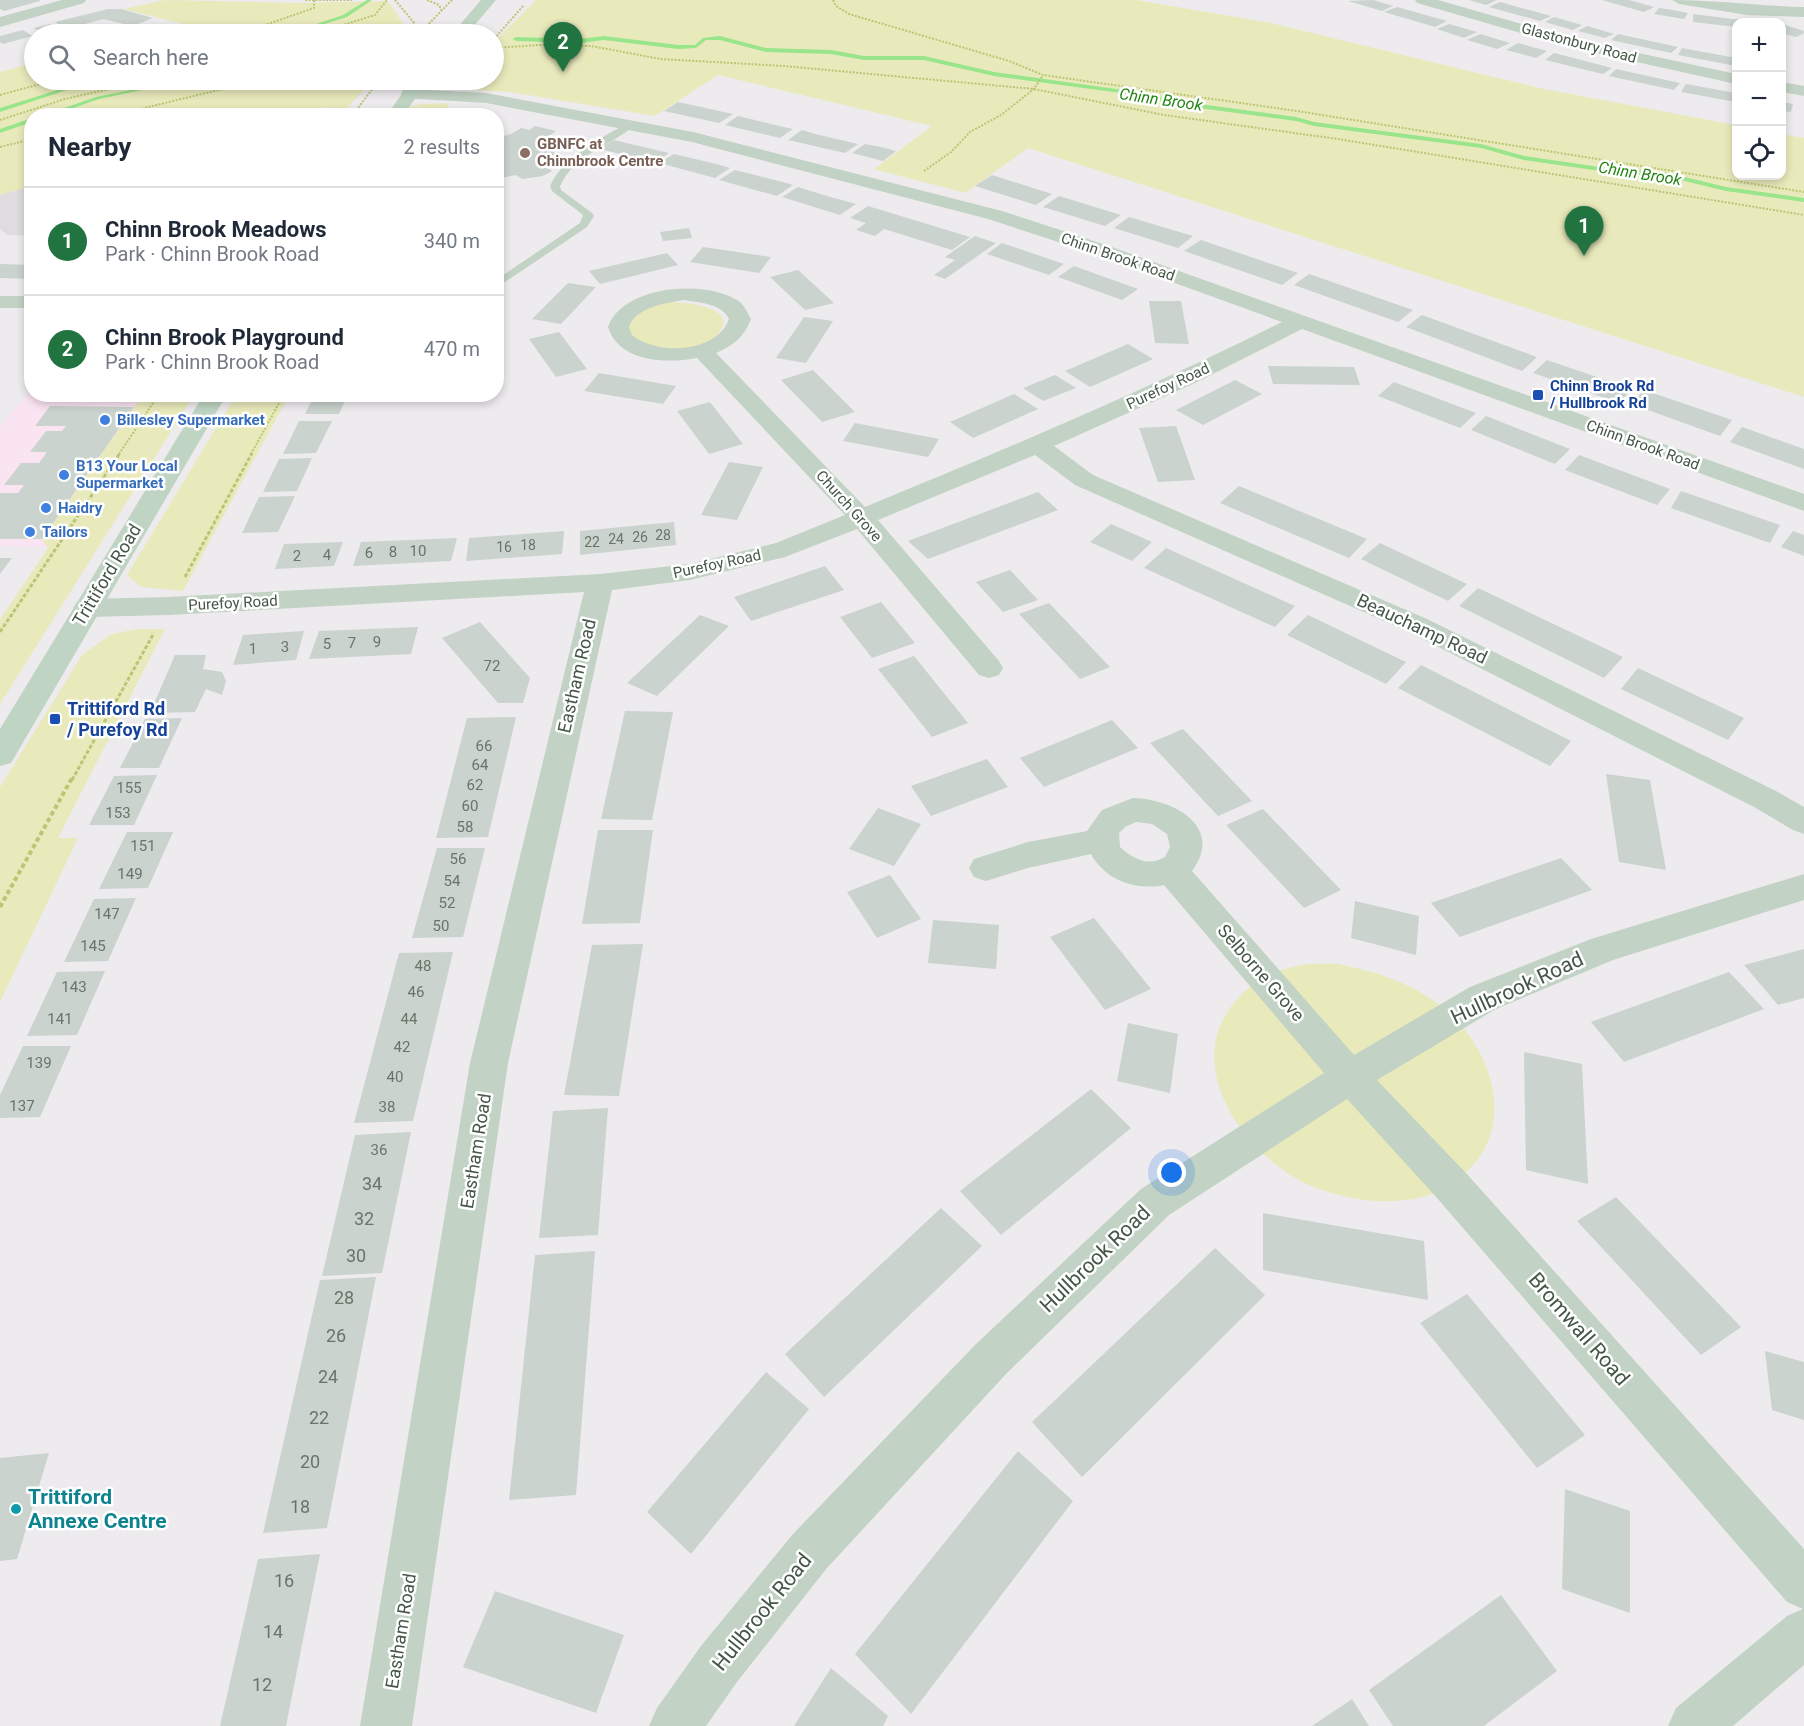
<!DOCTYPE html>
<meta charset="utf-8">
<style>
body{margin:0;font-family:Roboto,sans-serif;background:#f2f2f3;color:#1f2937}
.controls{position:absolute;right:18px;top:18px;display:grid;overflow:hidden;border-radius:12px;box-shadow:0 3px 9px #0003}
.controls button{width:54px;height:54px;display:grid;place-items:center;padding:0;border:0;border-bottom:2px solid #e0e1e3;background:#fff;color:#1f2937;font:30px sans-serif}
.you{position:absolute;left:1172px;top:1173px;width:21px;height:21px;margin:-15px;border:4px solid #fff;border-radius:50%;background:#1a73e8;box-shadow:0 0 0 9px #1a73e833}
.badge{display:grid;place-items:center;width:39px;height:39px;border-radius:50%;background:#21743f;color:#fff;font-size:20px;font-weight:700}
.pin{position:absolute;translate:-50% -50px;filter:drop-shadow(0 2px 3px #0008)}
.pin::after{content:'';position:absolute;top:32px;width:21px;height:18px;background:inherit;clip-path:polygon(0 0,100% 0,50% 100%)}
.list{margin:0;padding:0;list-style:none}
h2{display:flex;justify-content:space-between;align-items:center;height:78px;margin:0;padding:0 24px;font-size:26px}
h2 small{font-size:20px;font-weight:400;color:#747a83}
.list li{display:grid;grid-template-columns:39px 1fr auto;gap:18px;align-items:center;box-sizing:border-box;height:108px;padding:0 24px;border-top:2px solid #e0e1e3}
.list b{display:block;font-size:22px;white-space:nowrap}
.list p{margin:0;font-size:20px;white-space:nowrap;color:#747a83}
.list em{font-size:20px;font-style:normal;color:#747a83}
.icon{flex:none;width:33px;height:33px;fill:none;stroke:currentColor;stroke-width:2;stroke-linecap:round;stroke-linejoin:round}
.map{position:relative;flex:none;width:1804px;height:1726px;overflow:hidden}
.search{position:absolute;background:#fff;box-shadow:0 3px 9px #0003;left:24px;top:24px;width:480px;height:66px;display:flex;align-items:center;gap:15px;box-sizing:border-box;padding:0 21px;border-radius:33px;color:#747a83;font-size:22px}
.panel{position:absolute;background:#fff;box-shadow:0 3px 9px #0003;left:24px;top:108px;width:480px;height:294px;border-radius:24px}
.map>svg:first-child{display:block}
.commercial{fill:#fae4f2}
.education{fill:#dedcdf}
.green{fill:#e9eabb}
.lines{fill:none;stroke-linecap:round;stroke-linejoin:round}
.stream{fill:#98e58b;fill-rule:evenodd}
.building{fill:#cad3cd}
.path-far2{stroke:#bac676;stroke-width:2;stroke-dasharray:2 1.5;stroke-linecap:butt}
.path-far1{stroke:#bac676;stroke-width:3;stroke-dasharray:4 2;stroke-linecap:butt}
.path{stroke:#bac676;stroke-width:4;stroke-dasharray:4.5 3;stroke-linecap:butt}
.lane{fill:#c2d2c4;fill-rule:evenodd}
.street{fill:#c2d2c4;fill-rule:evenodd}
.secondary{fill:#bfd4c2;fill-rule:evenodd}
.education-dot{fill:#8d6e63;stroke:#fff;stroke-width:2}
.transit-dot{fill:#1a4fb4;stroke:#fff;stroke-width:2}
.shop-dot{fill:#3f7fe0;stroke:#fff;stroke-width:2}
.culture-dot{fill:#0f9aa8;stroke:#fff;stroke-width:2}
.labels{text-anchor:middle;stroke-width:5;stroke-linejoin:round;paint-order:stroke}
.far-number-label{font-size:14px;fill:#667668}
.far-street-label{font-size:15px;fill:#455747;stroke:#fff}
.far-education-label{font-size:15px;font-weight:bold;fill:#785e54;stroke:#fff;text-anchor:start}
.far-transit-label{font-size:15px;font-weight:bold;fill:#164399;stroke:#fff;text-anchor:start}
.far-shop-label{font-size:15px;font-weight:bold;fill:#366cbe;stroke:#fff;text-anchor:start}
.number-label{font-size:15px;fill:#667668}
.far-water-label{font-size:16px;font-style:italic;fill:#258514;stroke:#fff}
.street-label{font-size:18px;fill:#455747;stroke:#fff}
.transit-label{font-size:18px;font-weight:bold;fill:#164399;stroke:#fff;text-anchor:start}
.near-number-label{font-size:18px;fill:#667668}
.near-street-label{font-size:21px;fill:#455747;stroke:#fff}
.near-culture-label{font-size:21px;font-weight:bold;fill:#0d838f;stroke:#fff;text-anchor:start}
</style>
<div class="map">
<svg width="1804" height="1726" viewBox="0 0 1804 1726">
<rect width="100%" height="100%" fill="#edebee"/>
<path class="commercial" d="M31,390l1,4 111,1 -95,152 -48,-1v-119z"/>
<path class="education" d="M31,186v50l-24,-1 -7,-6v-34z"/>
<path class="green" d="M165,0l132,3 91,-2 22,33h-267l40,-10 -59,-15z
M536,0h600l135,23 268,65 197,37v51h46v-42l22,4v259l-776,-249 -63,45 -91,-24 58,-43 -214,-51 -63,41 -145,-24 -54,-3 7,-9h31v-38z
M34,63v17h340l-29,30 -18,-3 -32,8 -263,1 -1,70 -31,9v-123z
M449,103l-6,12h-38l5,-8 11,-3z
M669,302c14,0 73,5 49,32 -17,17 -55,19 -75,9 -10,-5 -15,-8 -14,-20l14,-13z
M143,395h51l-194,309v-85l48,-71 -6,-9z
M236,395h53l-106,196 -42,-4 -14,-12z
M137,629h28l-107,209h20l-78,164v-215l82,-132 30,-21z
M1338,964c43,9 80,20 114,52 44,42 63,115 11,159 -12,10 -28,20 -44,23 -35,7 -74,2 -107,-12 -62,-25 -129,-113 -82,-178 16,-23 39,-36 67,-42 13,-3 28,-2 41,-2z"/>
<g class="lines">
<path class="stream" d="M367,0h5l-25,17 -55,17h-5l56,-19z
M604,36l74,9h17l8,-7 17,-2 46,12 65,2 33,6h60l70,16 158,22 18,6 126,17 18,5 167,22 43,12 83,12 57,4 62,15 78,11v4l-78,-11 -62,-15 -57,-4 -83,-12 -43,-12 -167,-22 -18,-5 -127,-17 -18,-7 -157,-21 -70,-16h-60l-33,-6 -65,-2 -46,-12h-14l-10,8 -18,1 -74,-9 -24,3 -64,-2 -3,-2 3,-2 64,2z
M90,80h7l-97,32v-4z
M181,80h8l-90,19 -49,17h-9l55,-19z
M32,118v4l-32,11v-4z"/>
</g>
<path class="building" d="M0,0h40v1l-36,10 -4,-2z
M1373,0l20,6 -11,5 -34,-10z
M1469,0h28l-11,5z
M1602,0h27l25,7 -10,5z
M1500,2l51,14 -11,5 -51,-14z
M1397,7l50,14 -12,6 -51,-15z
M1659,8l14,2 15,3 -4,6 -30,-5z
M108,9h13l32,9 -20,8 -30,-7 -36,10 -12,-7z
M1693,14l56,7v1h-13v5l-43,-5z
M1554,17l28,8 -9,5 -28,-8z
M50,24l9,6 -16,4 -9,-6z
M1449,24l28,8 -13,6 -27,-9z
M1782,24l22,7v2l-8,4 -14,-4z
M1587,26l27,8 -9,4 -27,-7z
M23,30l9,6 -29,8 -3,-2v-6z
M1480,34l30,9 -13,6 -30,-9z
M1618,34l60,13 -7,6 -60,-13z
M1518,43l29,8 -11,7 -30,-8z
M1682,48l54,10v8l-58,-11z
M1554,53l58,15 -9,6 -58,-14z
M1616,69l64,14 -6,7 -65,-14z
M1686,84l50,9v9l-55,-10z
M678,102l14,3 41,9 -14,9 -55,-12z
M1782,102l11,2 -2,8 -9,-1z
M738,116l41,10 14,3 -13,9 -55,-13z
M535,126l21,5 -19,14 6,7 9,-2 3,4 -5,5 8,5 -10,4 4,3 -9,5 -21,3 -6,-4 -20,4v-41l15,-4 10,-6 9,2z
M802,130l13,4 43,10 -13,9 -57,-13z
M614,140l55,13 -13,9 -57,-13z
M865,144l16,3 15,4 -13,10 -31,-8z
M674,154l42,10 14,4 -15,10 -56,-15z
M735,170l44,11 14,4 -16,11 -58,-16z
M992,175l60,19 -16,11 -61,-19z
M798,187l29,9 29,8 -16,11 -58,-18z
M1059,196l62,19 -16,11 -62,-19z
M868,206l102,31 -18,13 -68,-21 -9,7 -19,-6 10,-7 -16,-5z
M1129,217l64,19 -15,12 -64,-20z
M689,228l3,10 -29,3 -3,-9z
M975,236l21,7 -51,36 -11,-4 21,-15 -10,-3z
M1201,240l97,33 -16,12 -98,-34z
M1002,243l62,21 -15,11 -62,-21z
M703,247l68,10 -12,16 -69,-11z
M667,253l11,12 -78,19 -11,-13z
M0,264l32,1v14l-32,-1z
M1074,266l64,23 -16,11 -64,-23z
M798,270l36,33 -29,7 -35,-33z
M1309,274l104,36 -15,12 -104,-37z
M568,283l28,4 -35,37 -29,-5z
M1149,301h32l8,43 -34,-1z
M1422,315l115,42 -15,14 -116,-44z
M804,317l29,4 -27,42 -30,-5z
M559,332l28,37 -31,8 -27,-38z
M1128,344l25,15 -63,28 -25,-16z
M1547,360l85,29 -13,14 -86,-30z
M1268,366l86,1 6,18 -87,-1z
M813,370l42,42 -33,10 -41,-42z
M599,373l77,13 -13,18 -79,-13z
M1055,375l21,13 -33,13 -20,-13z
M1235,380l27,14 -59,31 -27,-15z
M1394,382l82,31 -16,15 -82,-32z
M1644,390l88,30 -12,16 -89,-32z
M104,394h24l-3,5 -25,1z
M315,394h33l-9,20h-34z
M1014,394l24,15 -65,29 -23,-16z
M710,402l33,42 -34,10 -32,-43z
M50,406l84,1 -92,132h-42v-46h18l6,-8h-20l17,-22h18l8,-11h-17l16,-21h16l4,-5h-31z
M1486,416l84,33 -15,15 -84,-34z
M299,421h33l-16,32 -33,1z
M855,423l84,16 -11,18 -85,-16z
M1176,426l19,54 -37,2 -19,-54z
M1742,427l62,22v20l-74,-27z
M1579,455l91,34 -13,16 -92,-35z
M312,458l-15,33 -34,1 16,-33z
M729,462l34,5 -26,53 -36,-5z
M1239,486l128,53 -18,19 -129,-55z
M1681,491l99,34 -10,18 -99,-35z
M1038,492l20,18 -130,49 -20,-18z
M295,496l-17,36 -36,1 17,-36z
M674,522l2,23 -96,10v-24z
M1111,524l41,18 -20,19 -42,-19z
M564,531l-2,23 -96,7 3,-23z
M1793,531l11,4v21l-23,-9z
M457,538l-6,23 -98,5 8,-24z
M343,542l-9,24 -59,3 9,-25z
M1380,543l87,41 -19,17 -87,-42z
M1166,548l129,58 -20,21 -131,-59z
M0,558h12l-12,16z
M825,566l19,24 -93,31 -17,-24z
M1010,570l28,30 -35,12 -27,-30z
M1478,588l145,69 -19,21 -145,-72z
M881,602l34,41 -43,15 -32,-41z
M1049,603l61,64 -30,12 -61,-65z
M700,615l29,11 -72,70 -30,-13z
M1308,615l98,47 -20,22 -99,-49z
M480,622l50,56 -7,25h-25l-56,-65z
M418,627l-7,27 -102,5 10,-28z
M304,631l-8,29 -63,5 10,-30z
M175,655h31l-3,14 19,3 4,9 -4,14 -16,-6 -11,23 -45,1z
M914,656l54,67 -36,14 -54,-68z
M1421,665l150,76 -21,25 -152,-78z
M1638,668l106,50 -16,22 -107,-51z
M625,711l48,1 -21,108 -51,-1z
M516,717l-28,120 -52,1 31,-120z
M182,718l-23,50h-39l25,-49z
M1112,720l26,28 -94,39 -24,-29z
M1183,729l69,72 -34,15 -68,-73z
M987,759l21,28 -77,29 -20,-30z
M1606,774l44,6 16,90 -47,-8z
M157,775l-23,50h-45l25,-49z
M878,808l43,16 -27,42 -45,-17z
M1263,809l78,81 -37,18 -78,-83z
M598,830h55l-13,93 -58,1z
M127,832h46l-25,56 -49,1z
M437,848h48l-22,89 -51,1z
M1561,858l31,32 -132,47 -29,-34z
M890,875l31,44 -44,19 -30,-46z
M136,898l-28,63 -44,1 30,-63z
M1355,901l64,15 -3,39 -65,-17z
M1094,918l57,71 -46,21 -55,-73z
M933,920l66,5 -3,44 -68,-6z
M643,944l-24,152 -55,-1 28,-150z
M1804,949v49l-26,7 -34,-40z
M453,952l-40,169 -59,2 45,-170z
M105,971l-28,64 -50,1 30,-64z
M1729,972l35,37 -140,53 -33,-40z
M1128,1023l50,11 -8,59 -53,-12z
M23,1046h48l-31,71 -40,1v-23z
M1524,1052l58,12 6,120 -62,-14z
M1091,1089l40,39 -130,107 -41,-44z
M608,1108l-10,127 -59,3 14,-127z
M411,1132l-29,141 -60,3 33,-141z
M1616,1197l125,130 -40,28 -124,-134z
M941,1208l41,38 -158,151 -39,-43z
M1263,1213l161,28 4,59 -165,-30z
M1215,1248l50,47 -183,182 -50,-55z
M595,1251l-19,244 -67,5 26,-245z
M376,1277l-49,251 -64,5 57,-253z
M1467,1294l118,141 -48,33 -117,-145z
M1765,1351l39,11v58l-32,-10z
M766,1372l43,37 -118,145 -44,-42z
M1018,1451l55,50 -162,213 -56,-60z
M49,1453l-32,106 -17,2v-103z
M1565,1489l65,22v102l-68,-24z
M320,1554l-34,172h-66l38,-167z
M495,1591l129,44 -28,78 -133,-46z
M1501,1595l56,76 -73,55h-91l-24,-36z
M831,1668l57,48 -5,10h-89z
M1352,1699l17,27h-57z"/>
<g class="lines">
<path class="path-far2" d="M305,0h47
M395,0l26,31
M427,0l12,5 3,6
M833,0l3,6 13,8 160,47 34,14 254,36 507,81
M226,34l33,-7 55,-19v-8
M314,34l61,-19 12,-15
M352,34l48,-6 21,4
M419,34l33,-34
M494,39l30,-34
M494,48l45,-3 52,1 70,13 123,7 250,23 130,26 174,24 466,76
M0,95l55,-15
M111,116l149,-36
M352,116l27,-36
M0,120l65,-21 84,-19
M0,147l32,-8
M924,171l27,-19 19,-20 31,-17 33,-26 9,-14
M119,454l40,-60
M251,454l33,-60"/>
<path class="path-far1" d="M185,577l67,-124
M0,632l120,-179
M72,780l82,-147"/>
<path class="path" d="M0,907l72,-129"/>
<path class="lane" d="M629,122l7,2c-25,23 -60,28 -76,62l1,4 31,23 2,3 -7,11 -91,61v-8l84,-57 3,-8 -31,-24 -2,-5c16,-33 49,-46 79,-64z"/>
<path class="street" d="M62,0h24l-2,3 -84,24v-10z
M1415,0h23l140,40 158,34v10l-167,-37 -152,-44z
M1672,0c44,0 88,6 132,7v10l-57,-2 -68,-11z
M1782,82l22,4v10l-22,-4z
M409,89l77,4 207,39 309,79 104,34 698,249v17l-502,-182 -107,54 -141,63 39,29 334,144 349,172 28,16v27l-11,-4 -39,-23 -347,-176 -332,-146 -40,-30 -157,65 121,141 4,7 -4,7 -10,3 -10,-3 -122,-146 -72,28 -95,23 -78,10 -104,473 -96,663h-52l110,-663 114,-471 -415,23 -82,2 -10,-3 -4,-6 4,-6 10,-3 82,-2 431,-23 90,-10 86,-21 69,-28 -148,-157c-32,6 -78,4 -89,-31 14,-42 102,-49 133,-24 4,4 7,11 10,16 -7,18 -17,26 -35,34l149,154c141,-58 281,-117 417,-185l-190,-69 -104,-34 -296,-77 -206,-39 -83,-5 -2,-4 2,-4zM684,300c16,3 37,3 45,19 -12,34 -72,37 -97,16l-3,-8c7,-20 37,-24 55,-27z
M0,296h32v12h-32z
M1133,798c40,1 92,28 59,73l162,184 116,-68 121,-48 213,-65v26l-191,60 -117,49 -119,71 88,92 339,377v116l-71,61h-65l8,-18 111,-92 16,-7 -16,-7 -350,-404 -90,-99 -178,116 -163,159 -179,194 -90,114 -31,44h-57l8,-18 44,-62 92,-112 183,-190 165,-155 183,-116 -160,-188c-28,6 -59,-5 -73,-31l-63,14 -42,13 -12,-4 -5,-9 5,-9 54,-17 59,-11 15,-21zM1136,822l16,2 15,10 3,13 -5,10c-17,10 -32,2 -45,-10l-1,-14 6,-6z"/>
<path class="secondary" d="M481,0h15l-29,34h-15z
M412,80h16l-25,36h-17z
M204,394h23l-216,369 -11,3v-37z"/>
</g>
<circle class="education-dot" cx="525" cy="153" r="6"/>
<g class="transit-dot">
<rect x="1532" y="389" width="12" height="12" rx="3"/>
<rect x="49" y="713" width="12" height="12" rx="3"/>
</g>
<g class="shop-dot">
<circle cx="105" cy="420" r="6"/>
<circle cx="64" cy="475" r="6"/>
<circle cx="46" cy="508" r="6"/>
<circle cx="30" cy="532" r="6"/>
</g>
<circle class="culture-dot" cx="16" cy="1509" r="6"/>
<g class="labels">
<g class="far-number-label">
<text x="663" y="540">28</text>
<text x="640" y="542">26</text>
<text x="616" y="544">24</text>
<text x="592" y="547">22</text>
<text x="528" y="550">18</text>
<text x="504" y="552">16</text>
</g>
<g class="far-street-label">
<text transform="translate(1579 43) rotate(15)" y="5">Glastonbury Road</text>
<text transform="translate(1118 257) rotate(19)" y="5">Chinn Brook Road</text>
<text transform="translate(1168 386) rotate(-25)" y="5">Purefoy Road</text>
<text transform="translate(1643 445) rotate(20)" y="5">Chinn Brook Road</text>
<text transform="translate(849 506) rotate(48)" y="5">Church Grove</text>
<text transform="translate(717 564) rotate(-12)" y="5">Purefoy Road</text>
<text transform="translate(233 603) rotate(-3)" y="5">Purefoy Road</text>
</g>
<g class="far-education-label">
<text x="537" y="149">GBNFC at<tspan x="537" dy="17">Chinnbrook Centre</tspan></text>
</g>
<g class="far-transit-label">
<text x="1550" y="391">Chinn Brook Rd<tspan x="1550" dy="17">/ Hullbrook Rd</tspan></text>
</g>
<g class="far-shop-label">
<text x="117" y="425">Billesley Supermarket</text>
<text x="76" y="471">B13 Your Local<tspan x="76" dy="17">Supermarket</tspan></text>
<text x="58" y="513">Haidry</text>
<text x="42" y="537">Tailors</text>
</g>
<g class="number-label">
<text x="418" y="556">10</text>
<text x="393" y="557">8</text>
<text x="369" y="558">6</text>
<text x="327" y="560">4</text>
<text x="297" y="561">2</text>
<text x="377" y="647">9</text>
<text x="352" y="648">7</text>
<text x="327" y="649">5</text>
<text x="285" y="652">3</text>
<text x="253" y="654">1</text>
<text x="492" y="671">72</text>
<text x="484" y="751">66</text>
<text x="480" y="770">64</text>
<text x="475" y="790">62</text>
<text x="129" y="793">155</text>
<text x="470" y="811">60</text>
<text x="118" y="818">153</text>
<text x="465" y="832">58</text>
<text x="143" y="851">151</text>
<text x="458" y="864">56</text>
<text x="130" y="879">149</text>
<text x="452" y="886">54</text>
<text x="447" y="908">52</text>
<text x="107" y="919">147</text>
<text x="441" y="931">50</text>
<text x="93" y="951">145</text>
<text x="423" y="971">48</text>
<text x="74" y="992">143</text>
<text x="416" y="997">46</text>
<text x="60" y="1024">141</text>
<text x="409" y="1024">44</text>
<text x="402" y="1052">42</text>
<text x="39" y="1068">139</text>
<text x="395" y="1082">40</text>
<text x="22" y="1111">137</text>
<text x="387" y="1112">38</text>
<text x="379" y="1155">36</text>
</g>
<g class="far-water-label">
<text transform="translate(1161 99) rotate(8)" y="6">Chinn Brook</text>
<text transform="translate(1640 173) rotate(9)" y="6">Chinn Brook</text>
</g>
<g class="street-label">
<text transform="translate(107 575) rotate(-59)" y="6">Trittiford Road</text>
<text transform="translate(1422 629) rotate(25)" y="6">Beauchamp Road</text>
<text transform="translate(577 676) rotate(-77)" y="6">Eastham Road</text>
<text transform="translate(1261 973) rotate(49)" y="6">Selborne Grove</text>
<text transform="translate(476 1151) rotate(-81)" y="6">Eastham Road</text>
<text transform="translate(401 1631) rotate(-81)" y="6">Eastham Road</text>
</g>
<g class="transit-label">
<text x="67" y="715">Trittiford Rd<tspan x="67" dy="21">/ Purefoy Rd</tspan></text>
</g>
<g class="near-number-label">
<text x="372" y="1190">34</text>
<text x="364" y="1225">32</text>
<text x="356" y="1262">30</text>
<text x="344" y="1304">28</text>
<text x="336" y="1342">26</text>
<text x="328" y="1383">24</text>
<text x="319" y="1424">22</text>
<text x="310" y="1468">20</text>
<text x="300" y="1513">18</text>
<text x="284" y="1587">16</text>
<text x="273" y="1638">14</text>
<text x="262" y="1691">12</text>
</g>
<g class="near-street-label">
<text transform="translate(1517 988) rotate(-25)" y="7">Hullbrook Road</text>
<text transform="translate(1095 1259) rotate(-44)" y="7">Hullbrook Road</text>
<text transform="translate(1579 1329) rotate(49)" y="7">Bromwall Road</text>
<text transform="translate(762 1612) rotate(-51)" y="7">Hullbrook Road</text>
</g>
<g class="near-culture-label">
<text x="28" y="1504">Trittiford<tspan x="28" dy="24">Annexe Centre</tspan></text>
</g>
</g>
</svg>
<div class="controls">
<button>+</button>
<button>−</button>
<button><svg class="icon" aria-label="locate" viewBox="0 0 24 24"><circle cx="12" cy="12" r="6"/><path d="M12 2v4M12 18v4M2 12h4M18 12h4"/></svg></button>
</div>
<div class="you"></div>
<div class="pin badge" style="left:1584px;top:256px">1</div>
<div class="pin badge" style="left:563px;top:72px">2</div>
<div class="search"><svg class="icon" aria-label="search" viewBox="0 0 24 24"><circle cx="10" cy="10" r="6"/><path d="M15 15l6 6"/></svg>Search here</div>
<section class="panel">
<h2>Nearby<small>2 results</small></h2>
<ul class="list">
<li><span class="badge">1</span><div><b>Chinn Brook Meadows</b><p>Park · Chinn Brook Road</p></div><em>340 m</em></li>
<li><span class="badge">2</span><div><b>Chinn Brook Playground</b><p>Park · Chinn Brook Road</p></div><em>470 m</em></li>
</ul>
</section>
</div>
